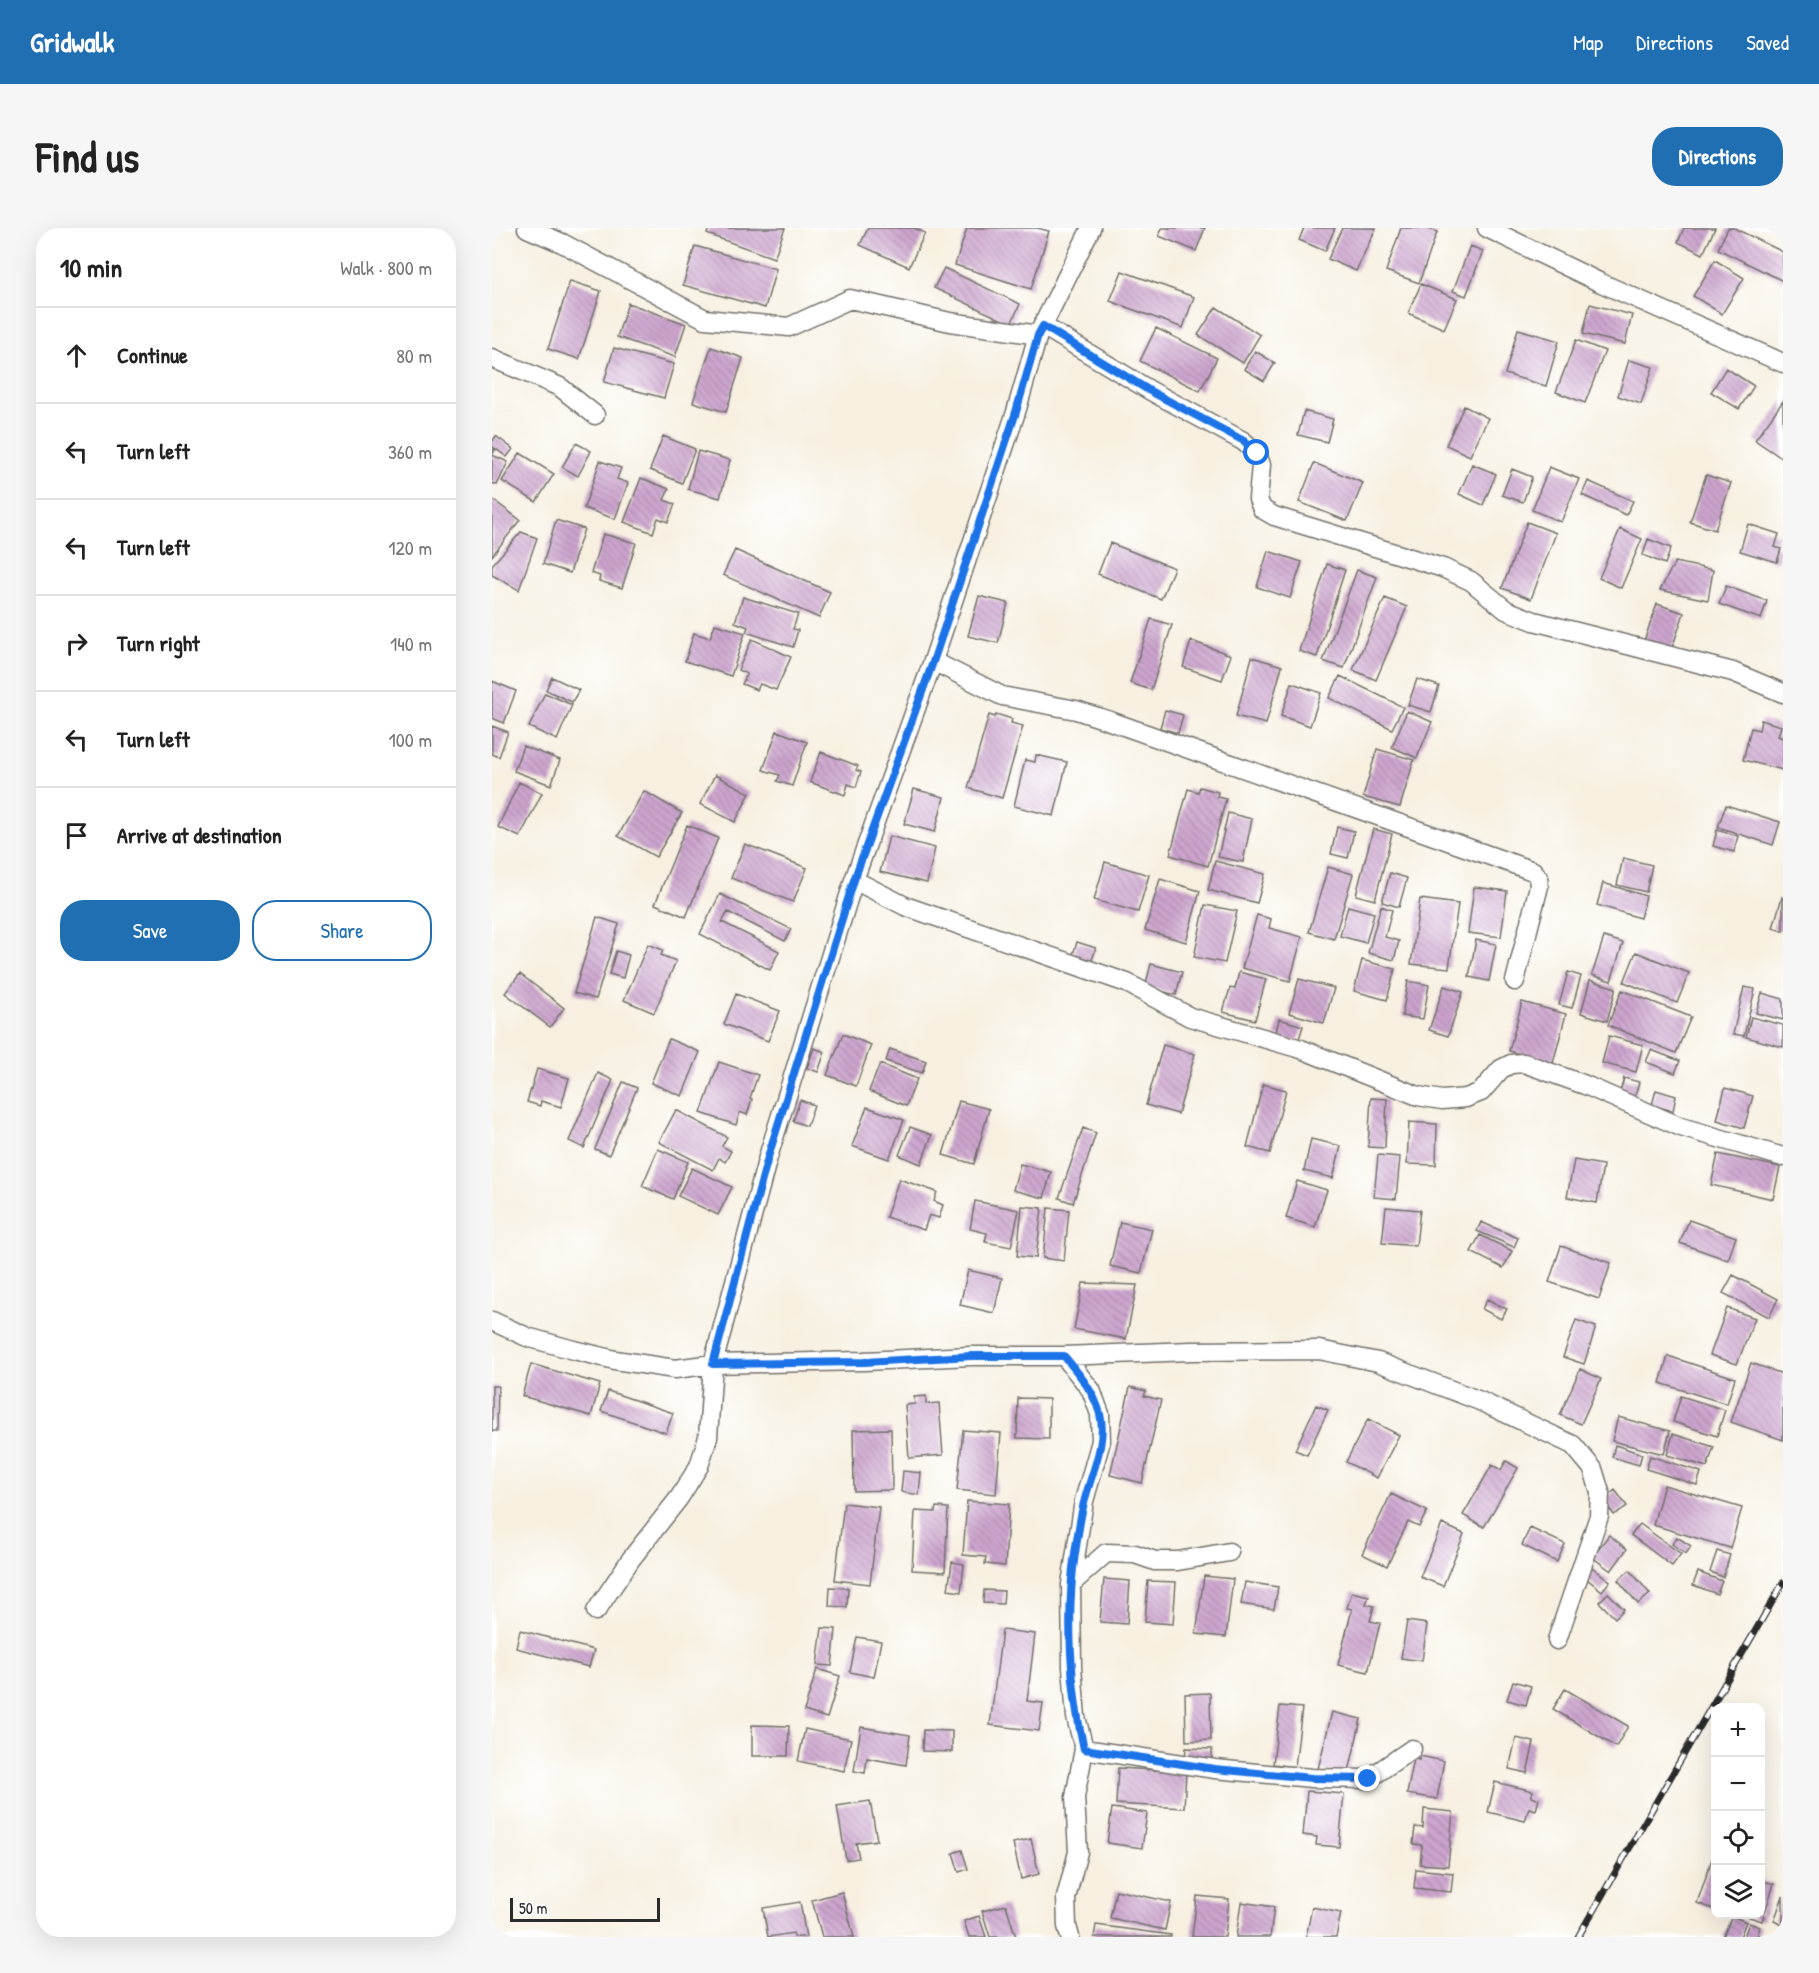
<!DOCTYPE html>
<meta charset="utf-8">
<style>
body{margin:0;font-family:"Patrick Hand",sans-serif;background:#f6f6f6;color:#222}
.controls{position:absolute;right:18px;bottom:18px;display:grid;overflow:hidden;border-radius:12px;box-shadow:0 6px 24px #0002}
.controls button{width:54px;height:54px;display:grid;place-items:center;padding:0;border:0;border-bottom:2px solid #e0e0e0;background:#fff;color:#222;font:30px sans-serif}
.scale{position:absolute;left:18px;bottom:15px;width:150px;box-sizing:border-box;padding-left:6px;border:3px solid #2b2b2b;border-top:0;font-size:16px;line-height:21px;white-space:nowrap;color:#2b2b2b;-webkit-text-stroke:4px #fff;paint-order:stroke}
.stop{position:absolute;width:18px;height:18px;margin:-14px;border:4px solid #1a73e8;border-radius:50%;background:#fff}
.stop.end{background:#1a73e8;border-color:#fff;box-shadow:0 2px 6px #0008}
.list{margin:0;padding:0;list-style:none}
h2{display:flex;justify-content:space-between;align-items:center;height:78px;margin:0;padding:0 24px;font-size:26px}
h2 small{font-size:20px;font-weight:400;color:#767676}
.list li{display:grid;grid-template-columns:39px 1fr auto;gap:18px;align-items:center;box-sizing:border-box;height:96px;padding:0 24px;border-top:2px solid #e0e0e0}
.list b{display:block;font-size:22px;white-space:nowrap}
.list em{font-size:20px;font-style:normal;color:#767676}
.actions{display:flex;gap:12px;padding:18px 24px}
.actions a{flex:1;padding:14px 0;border:2px solid #1f6fb2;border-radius:24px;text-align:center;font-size:21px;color:#1f6fb2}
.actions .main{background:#1f6fb2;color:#fff}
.icon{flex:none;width:33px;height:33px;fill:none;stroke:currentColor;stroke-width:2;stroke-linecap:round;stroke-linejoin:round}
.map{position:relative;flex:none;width:1291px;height:1709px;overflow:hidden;border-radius:24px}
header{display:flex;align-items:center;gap:36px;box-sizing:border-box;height:84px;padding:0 30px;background:#1f6fb2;color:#fff}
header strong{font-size:28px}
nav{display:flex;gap:33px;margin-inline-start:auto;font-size:21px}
.intro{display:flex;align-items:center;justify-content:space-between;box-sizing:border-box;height:144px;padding:0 36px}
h1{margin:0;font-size:42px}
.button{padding:15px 27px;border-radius:24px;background:#1f6fb2;color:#fff;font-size:21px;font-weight:700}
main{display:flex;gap:36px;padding:0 36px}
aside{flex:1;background:#fff;border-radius:24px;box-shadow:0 6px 24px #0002}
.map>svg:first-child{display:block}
.building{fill:url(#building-back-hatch)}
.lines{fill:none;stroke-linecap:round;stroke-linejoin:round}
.minor-casing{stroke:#72706b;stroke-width:21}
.minor{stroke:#fff;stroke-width:18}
.rail-casing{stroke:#2b2b2b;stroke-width:7}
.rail{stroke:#fff;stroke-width:4.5;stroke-dasharray:14;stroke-linecap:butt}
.route{stroke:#1a73e8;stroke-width:8}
</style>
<header>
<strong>Gridwalk</strong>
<nav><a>Map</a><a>Directions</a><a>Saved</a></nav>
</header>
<div class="intro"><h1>Find us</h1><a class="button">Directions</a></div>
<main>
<aside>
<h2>10 min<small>Walk · 800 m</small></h2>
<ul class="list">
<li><svg class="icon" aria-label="ahead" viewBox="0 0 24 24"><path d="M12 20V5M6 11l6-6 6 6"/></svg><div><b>Continue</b></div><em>80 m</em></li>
<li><svg class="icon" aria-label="left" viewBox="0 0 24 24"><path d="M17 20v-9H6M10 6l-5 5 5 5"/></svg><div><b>Turn left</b></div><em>360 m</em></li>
<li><svg class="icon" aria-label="left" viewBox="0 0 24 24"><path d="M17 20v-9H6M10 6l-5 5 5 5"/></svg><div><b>Turn left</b></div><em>120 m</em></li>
<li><svg class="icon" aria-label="right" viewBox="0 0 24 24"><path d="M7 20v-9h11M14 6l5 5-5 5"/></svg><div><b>Turn right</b></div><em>140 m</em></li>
<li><svg class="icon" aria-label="left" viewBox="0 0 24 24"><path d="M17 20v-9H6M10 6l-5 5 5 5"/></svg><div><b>Turn left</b></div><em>100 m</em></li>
<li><svg class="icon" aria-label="arrive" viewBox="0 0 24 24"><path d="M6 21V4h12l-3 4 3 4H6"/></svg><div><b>Arrive at destination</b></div></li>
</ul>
<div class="actions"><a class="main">Save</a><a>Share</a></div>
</aside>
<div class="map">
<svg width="1291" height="1709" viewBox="0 0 1291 1709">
<defs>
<pattern id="building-back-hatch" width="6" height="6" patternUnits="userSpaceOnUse" patternTransform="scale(1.5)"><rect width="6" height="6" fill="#cda5cf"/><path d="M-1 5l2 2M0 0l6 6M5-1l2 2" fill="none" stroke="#a787a8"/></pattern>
</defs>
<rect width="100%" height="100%" fill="#fff"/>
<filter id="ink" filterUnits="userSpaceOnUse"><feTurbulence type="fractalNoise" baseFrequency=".0167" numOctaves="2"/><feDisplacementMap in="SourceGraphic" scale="12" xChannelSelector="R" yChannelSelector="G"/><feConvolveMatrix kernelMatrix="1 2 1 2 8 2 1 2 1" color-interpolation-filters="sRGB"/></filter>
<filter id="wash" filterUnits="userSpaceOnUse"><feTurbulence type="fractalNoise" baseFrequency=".008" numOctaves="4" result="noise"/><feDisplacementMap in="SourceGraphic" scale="24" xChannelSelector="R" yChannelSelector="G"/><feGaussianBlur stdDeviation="1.35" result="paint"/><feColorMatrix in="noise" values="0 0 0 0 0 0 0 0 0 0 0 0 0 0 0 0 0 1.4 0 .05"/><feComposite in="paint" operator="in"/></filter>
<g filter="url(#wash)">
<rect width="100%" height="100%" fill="#f7f0e1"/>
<g id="blocks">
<path class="building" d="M217,0h76l-11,30 -67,-24z
M376,0h46l11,5 -16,34 -49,-22z
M475,0h70l12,3 -18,58 -76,-24z
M670,0h43l-9,23 -37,-15z
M812,0h31l-10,23 -26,-11z
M850,0h34l-20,43 -28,-12z
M909,0h25l11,4 -18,51 -33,-12z
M1192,0h31l-12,26 -25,-12z
M1236,0h6l49,24v29l-65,-32z
M203,18l81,23 -11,39 -82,-23z
M978,18l13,5 -17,45 -13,-5z
M1223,32l29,18 -22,36 -29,-18z
M452,40l76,36 -9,20 -77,-36z
M630,43l72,26 -11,31 -73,-27z
M78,53l31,10 -22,68 -31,-10z
M929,56l36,15 -13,30 -36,-16z
M136,75l58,21 -11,33 -58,-20z
M1098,76l42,11 -7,29 -42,-10z
M724,79l44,28 -17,28 -45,-28z
M664,100l61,30 -17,33 -60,-30z
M1026,101l41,12 -13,45 -41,-12z
M1084,112l29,11 -20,52 -29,-11z
M219,119l32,11 -17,54 -33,-10z
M122,120l60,16 -10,34 -60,-16z
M763,123l20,12 -11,18 -20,-12z
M1137,132l24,7 -12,37 -23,-8z
M1234,140l28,18 -15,23 -28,-17z
M1291,173v52l-3,4 -25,-17z
M972,178l24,12 -18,38 -24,-11z
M812,183l29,8 -6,23 -29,-7z
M4,208l17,13 -6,8 -15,-11v-4z
M171,208l32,13 -13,34 -32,-13z
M84,215l15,8 -13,25 -16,-9z
M0,221l3,1 -3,5 16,7 -11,23 -5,-2z
M206,223l32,9 -10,38 -32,-9z
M28,225l34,21 -18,28 -34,-21z
M108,233l21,7 -4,11 11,4 -13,36 -31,-11z
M822,235l49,20 -16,38 -48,-19z
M980,236l24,10 -13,31 -24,-11z
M1057,239l30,12 -18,43 -29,-12z
M1020,241l20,8 -9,25 -21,-7z
M1214,247l25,8 -16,47 -25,-8z
M149,250l28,11 -5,11 11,4 -7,18 -10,-4 -5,15 -29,-11z
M1096,253l45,20 -7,14 -44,-20z
M0,271l28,21 -28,36z
M64,292l28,9 -14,44 -27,-9z
M1035,294l29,11 -25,66 -29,-11z
M1256,296l31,10 -4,13 6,2 -4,13 -37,-11z
M1128,301l22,10 -21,49 -22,-10z
M29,304l16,6 -18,52 -27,-15v-10z
M111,306l33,9 -14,45 -23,-7 1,-5 -9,-3z
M1156,311l23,9 -6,16 -22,-9z
M618,315l64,25 -13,31 -63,-25z
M243,322l95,42 -11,26 -96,-43z
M776,323l34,11 -12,36 -33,-11z
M1183,334l38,8 -5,30 -48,-10z
M835,336l18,6 -28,87 -18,-6z
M865,342l20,7 -33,91 -21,-7z
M1234,358l41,15 -6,18 -42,-15z
M487,368l29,7 -10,40 -30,-7z
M251,369l55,17 -5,15 5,1 -5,17 -47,-15 2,-5 -13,-5z
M893,370l22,9 -31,73 -23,-10z
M1165,376l27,9 -13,38 -27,-10z
M659,391l21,6 -21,65 -21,-7z
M223,396l30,9 -14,43 -46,-15 9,-28 16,5z
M260,411l39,18 -15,33 -16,-6 -3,6 -15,-6 5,-10 -9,-4z
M699,413l40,14 -9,25 -39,-13z
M760,429l30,9 -16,58 -30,-8z
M848,448l63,31 -11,22 -63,-31z
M60,449l27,13 -7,12 -26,-12z
M925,451l22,7 -8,26 -23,-7z
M0,453l24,10 -12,32 -12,-5z
M800,455l29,10 -11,33 -29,-10z
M53,465l27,12 -15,35 -28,-13z
M673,482l18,5 -5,18 -18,-5z
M915,483l25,11 -15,36 -25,-11z
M504,486l16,5 -1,4 12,3 -21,72 -34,-10 21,-73 6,2z
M1269,492l20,6 -3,10 5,2v32l-40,-10 8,-32 8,2z
M0,498l16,6 -9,25 -7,-3z
M285,503l30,11 -15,44 -15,-5 3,-6 -17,-5z
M31,518l37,14 -9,25 -37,-14z
M885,521l37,11 -14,47 -37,-10z
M329,524l37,14 -2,4 5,2 -5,15 -8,-3 -3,11 -35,-13z
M544,527l31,7 -13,54 -40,-10 11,-46 10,2z
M223,547l35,18 -15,29 -35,-18z
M27,554l23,11 -22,44 -22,-10z
M708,559l18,5 -1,5 9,2 -18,67 -38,-11 18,-66 10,3z
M422,561l30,8 -9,35 -31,-8z
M152,563l38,22 -26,44 -38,-21z
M1234,577l54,17 -7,23 -55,-18z
M736,585l24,6 -9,43 -25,-5z
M195,597l31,13 -32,79 -31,-13z
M845,599l17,4 -6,27 -17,-4z
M881,601l19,5 -17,66 -19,-5z
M1225,602l21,6 -4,16 -21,-6z
M397,608l46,12 -8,35 -47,-11z
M253,616l62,24 -14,34 -62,-24z
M1131,630l29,7 -6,27 -29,-7z
M723,633l50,13 -8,29 -49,-13z
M613,634l44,13 -11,37 -44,-12z
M836,639l25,7 -19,65 -25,-7z
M898,645l17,5 -8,29 -17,-5z
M668,651l40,12 -14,51 -41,-12z
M1111,655l43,13 -6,22 -43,-13z
M982,659l33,4 -6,46 -33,-4z
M228,666l71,35 -6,12 -57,-29 -6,10 57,29 -9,19 -70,-36z
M1290,669l1,1v33l-10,-3z
M928,671l38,5 -9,64 -38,-4z
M713,677l32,6 -12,52 -31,-6z
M856,678l26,7 -8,30 -26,-7z
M889,678l11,4 -7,27 14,4 -5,19 -26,-7z
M765,687l14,4 -2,9 33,9 -12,44 -48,-13z
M105,689l22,7 -23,75 -22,-6z
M1112,709l19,6 -12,38 -19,-6z
M984,712l20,4 -7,37 -20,-4z
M585,714l19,6 -5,15 -19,-6z
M156,716l15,6 -2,5 15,6 -22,52 -30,-13z
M124,723l13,4 -6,23 -14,-4z
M1144,724l53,21 -12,30 -53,-21z
M870,732l33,9 -8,31 -33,-9z
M659,736l31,8 -6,23 -31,-8z
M747,744l27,7 -11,41 -32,-8 7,-24 5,1z
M1076,744l13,4 -9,32 -13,-3z
M28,746l44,34 -14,19 -45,-34z
M807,751l35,9 -10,35 -35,-10z
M1098,752l26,8 -9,33 -26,-8z
M916,753l21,4 -6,34 -21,-3z
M952,758l19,6 -15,44 -19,-6z
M1252,759l11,2 -11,47 -11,-2z
M1130,762l69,27 -15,36 -68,-28z
M1270,765l21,6v21l-27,-7z
M244,766l44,17 -12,30 -44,-17z
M1030,774l44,12 -13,49 -44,-12z
M1259,789l32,8v22l-37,-10z
M787,791l24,7 -5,16 -23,-6z
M351,806l28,11 -15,41 -29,-11z
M1117,808l34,9 -7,27 -34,-9z
M177,811l31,13 -18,44 -31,-13z
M671,817l32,9 -17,60 -32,-9z
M322,820l11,4 -7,20 -11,-4z
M398,821l36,12 -4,12 -36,-12z
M1159,822l29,11 -5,12 -29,-11z
M227,834l39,13 -8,23 2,1 -5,16 -7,-3 -4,13 -35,-12z
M388,836l37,15 -11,27 -37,-15z
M45,841l32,9 -8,29 -20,-6 -1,5 -13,-4z
M106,845l15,7 -29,68 -15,-7z
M1132,850l15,4 -4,14 -15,-4z
M131,854l14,6 -28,67 -14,-6z
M771,856l23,6 -16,63 -23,-6z
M1233,860l28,8 -9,32 -27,-8z
M1164,862l20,6 -3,15 -21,-6z
M879,870l16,1 -2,49 -17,-1z
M308,872l14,5 -7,21 -14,-5z
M467,873l30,8 -15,55 -31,-9z
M375,879l37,13 -15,39 -37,-13z
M184,882l51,27 -5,9 9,5 -6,11 -6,-4 -6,12 -54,-28z
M917,894l28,2 -1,41 -29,-1z
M418,899l22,8 -11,29 -22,-9z
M591,900l13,5 -23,70 -14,-5z
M819,911l30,7 -8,32 -29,-7z
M166,921l30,13 -15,37 -31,-13z
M1226,926l62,13 -7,32 -62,-14z
M886,927l22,2 -4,42 -22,-2z
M1082,932l29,5 -6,38 -30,-6z
M528,936l31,8 -7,26 -31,-8z
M200,940l40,19 -14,28 -40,-19z
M407,951l38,13 -3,9 9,4 -4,13 -10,-3 -5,15 -38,-13z
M805,953l30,9 -12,37 -29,-9z
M483,973l44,9 -8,37 -26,-5 2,-9 -17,-4z
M530,978l20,2 -6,50 -19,-2z
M894,979l34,3 -4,36 -34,-3z
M556,980l21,2 -5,51 -21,-3z
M1197,992l47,17 -8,23 -48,-17z
M628,994l32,7 -11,44 -31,-7z
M989,994l37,16 -4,9 -37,-16z
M988,1007l32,16 -9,17 -32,-16z
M1069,1018l50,17 -12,36 -50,-17z
M476,1042l34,8 -8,35 -34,-8z
M1241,1047l45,24 -9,18 -46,-24z
M591,1055l54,2 -11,54 -52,-10z
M995,1071l20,10 -6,10 -19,-10z
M1235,1080l28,10 -18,46 -27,-9z
M1084,1092l20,7 -12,37 -21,-7z
M1176,1128l67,22 -8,26 -67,-21z
M1259,1135l32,11v66l-52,-18z
M39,1136l69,20 -9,32 -69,-20z
M1088,1141l21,10 -20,45 -21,-9z
M0,1158h6l-1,45h-5z
M638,1159l16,4 -2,5 17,4 -19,83 -32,-8z
M116,1163l65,22 -7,20 -65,-22z
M434,1168v8l13,-1 4,52 -34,3 -4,-53 10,-1 -1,-7z
M1189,1168l44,14 -8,26 -44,-14z
M526,1170l31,1v40l-32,-1z
M824,1177l12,5 -21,45 -12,-5z
M1126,1189l52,14 -6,23 -52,-13z
M876,1191l31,16 -22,43 -31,-16z
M399,1201l1,61 -38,1 -1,-61z
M471,1202l38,3 -5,61 -39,-4z
M1181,1206l41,13 -7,20 -40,-12z
M1123,1217l27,9 -3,11 -27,-8z
M1158,1228l51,16 -4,13 -51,-16z
M1014,1233l12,7 -34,59 -21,-12 29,-50 9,5z
M411,1243l18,2 -2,22 -18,-3z
M1172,1257l78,23 -12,40 -77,-23z
M1123,1262l12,16 -13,9 -11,-15z
M899,1266l36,17 -8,16 -11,-5 -21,44 -25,-12z
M475,1273l42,3 -4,62 -20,-2 1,-7 -23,-2z
M352,1275l35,4 -9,77 -35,-4z
M444,1279l12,1 -3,64 -33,-2 3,-59 20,1z
M950,1296l22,10 -21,52 -23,-9z
M1148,1296l41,30 -9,12 -41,-31z
M1038,1300l35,16 -8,18 -35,-17z
M1117,1307l18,14 -16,22 -19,-14z
M1185,1309l14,9 -5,8 -14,-10z
M1225,1323l13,4 -7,22 -13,-5z
M460,1334l12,2 -3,28 -13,-2z
M1096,1336l22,17 -8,10 -21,-17z
M1138,1342l20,24 -12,10 -20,-24z
M1206,1344l24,9 -5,13 -24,-9z
M712,1348l29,3 -7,58 -30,-3z
M612,1351l26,2 -3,43 -27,-2z
M656,1353l28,1 -3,42 -28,-2z
M753,1354l33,5 -4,22 -33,-5z
M338,1359l18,1 -1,19 -18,-1z
M492,1362l20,1 -1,13 -20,-1z
M860,1364l17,4 -3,8 8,2 -4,15 10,2 -12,49 -30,-7 14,-56 -5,-1z
M1116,1365l16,16 -9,9 -16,-16z
M915,1393l20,3 -5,37 -21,-3z
M330,1400l14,1 -4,37 -15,-1z
M28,1402l74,20 -5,17 -73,-19z
M510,1402l33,4 -8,67 16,2 -4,28 -49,-6z
M365,1409l24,4 -7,36 -24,-5z
M325,1441l23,7 -13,42 -23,-7z
M1021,1453l18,5 -5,19 -19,-5z
M1073,1461l63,37 -12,21 -63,-38z
M718,1465l1,47 -25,1 -1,-47z
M788,1478l22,2 -7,59 -22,-3z
M840,1484l29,7 -13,57 -30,-7z
M260,1497l37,1 -1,30h-36z
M369,1499l49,8 -4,30 -39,-7 -2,15 -11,-2z
M313,1501l46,10 -7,32 -46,-10z
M431,1502l29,1v21l-30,-1z
M1024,1510l18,4 -7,31 -18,-4z
M694,1520l26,1v13l-27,-1z
M928,1528l24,5 -7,38 -30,-5 7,-35 5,1z
M626,1540l68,4 -2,36 -68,-4z
M1003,1554l38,9 -2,6 8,2 -3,11 -7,-2 -4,13 -37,-9z
M815,1563l37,3 -5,53 -23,-2 1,-8 -14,-2z
M378,1573l7,39 -21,3 3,15 -13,2 -9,-54z
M620,1580l35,5 -5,35 -35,-5z
M932,1581l29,3 -5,54 -28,-2 2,-19 -9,-1 2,-17 8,1z
M539,1611l8,35 -18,5 -8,-36z
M470,1622l6,19 -9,3 -6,-19z
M1223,1622h1v60l-19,-7z
M924,1641l37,4 -2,19 -37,-4z
M1268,1652l14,4 -12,37 -19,-6 17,-1z
M624,1662l55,12 -6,28 -55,-12z
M350,1664l12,45h-32l-10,-37z
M705,1668l32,3 -4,38h-33z
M1291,1668v29l-9,-4z
M308,1674l6,35h-12l-1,-4 -25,4 -5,-29z
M749,1674l33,5 -4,30h-34z
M514,1677l10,32h-26l-8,-26z
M820,1679l29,6 -5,24h-30z
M487,1688l7,21h-17l-5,-16z
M1240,1688l14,6 -6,15h-17z
M1257,1695l11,4 -3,10h-13z
M604,1697l75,10v2h-77z"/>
</g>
</g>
<g filter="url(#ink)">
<use href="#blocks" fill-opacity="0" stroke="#72706b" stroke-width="1.5"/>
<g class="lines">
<g class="minor-casing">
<path id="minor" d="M35,0l35,15 143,76 84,8 61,-28 100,23 88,13
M995,0l114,55 182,80
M551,98l108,65 92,50 14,12 4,12 -3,34 4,10 12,7 169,52 28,13 35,29 28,11 199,51 50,21
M0,130l68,29 35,28
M441,433l69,35 74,14 31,10 426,151 5,6 1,9 -24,95
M362,652l51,26 222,77 63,34 111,32 117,47 24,4 24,-2 15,-6 20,-23 10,-5 13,-1 61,22 96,42 102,30
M0,1093l35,16 43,12 45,11 60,9 38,-5 151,-3 107,-5h93l127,-5 128,-1 59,12 102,39 93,44 20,24 7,23 -1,24 -42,124
M572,1128l27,34 9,24 1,27 -17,60 -13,83 1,83 4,50 8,32 -9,48 3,55 -12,46 1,28 3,11
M579,1356l35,-31 29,1 20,7h23l51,-9
M104,1383l35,-52 48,-61 20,-32 9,-29 5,-73 55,-207 86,-277 79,-219 83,-249 22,-77 53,-107
M592,1521l131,20 97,9 56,1 44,-30"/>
</g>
<use href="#minor" class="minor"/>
<g class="rail-casing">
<path id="rail" d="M1086,1709l205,-354"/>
</g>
<use href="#rail" class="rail"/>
</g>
</g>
<g class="lines" filter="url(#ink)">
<path class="route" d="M765,225l-13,-12 -94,-50 -107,-65 -5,9 -22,77 -83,250 -79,218 -86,277 -55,207 151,-2 107,-6h93c14,17 30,35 36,58 7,27 -8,58 -15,85 -5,17 -7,36 -10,54 -9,61 -5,136 9,196l131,20 97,9 56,1"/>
</g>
</svg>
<div class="controls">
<button>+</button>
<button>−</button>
<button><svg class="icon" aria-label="locate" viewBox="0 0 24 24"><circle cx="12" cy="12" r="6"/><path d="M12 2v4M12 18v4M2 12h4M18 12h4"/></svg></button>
<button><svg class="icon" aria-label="layers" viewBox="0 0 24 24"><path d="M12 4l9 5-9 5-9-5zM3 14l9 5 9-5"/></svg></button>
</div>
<div class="scale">50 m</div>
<div class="stop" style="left:765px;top:225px"></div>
<div class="stop end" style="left:876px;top:1551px"></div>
</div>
</main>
